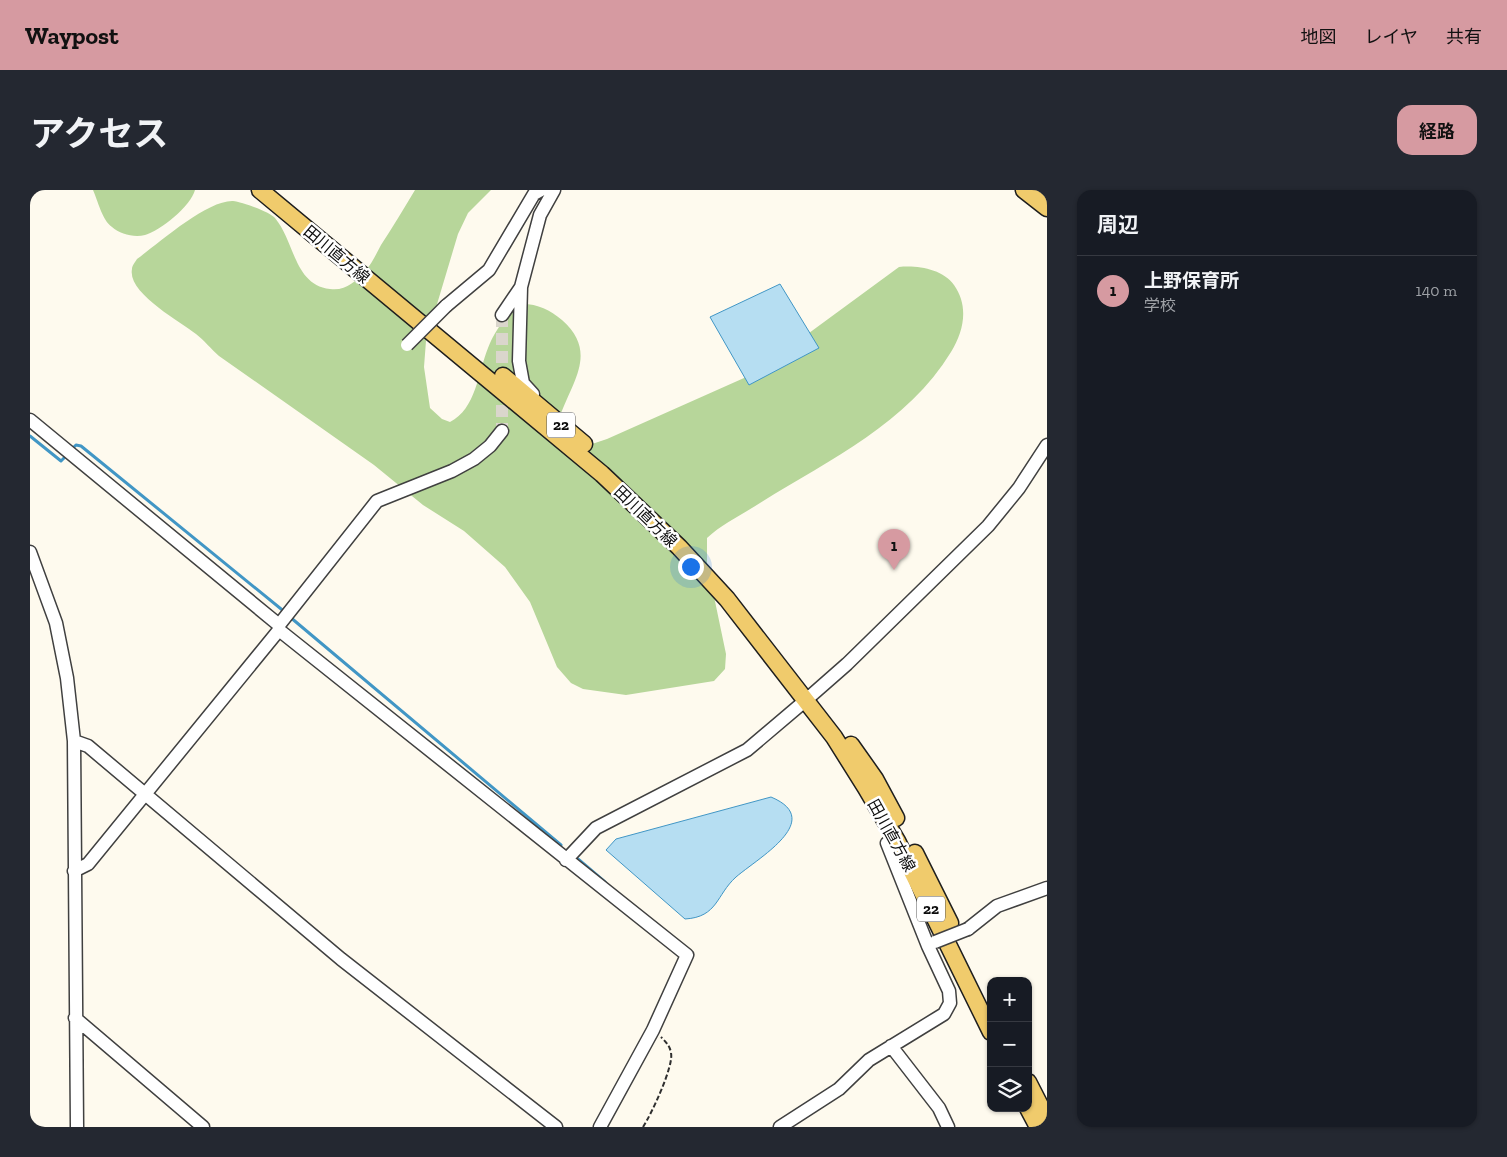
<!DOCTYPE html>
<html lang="ja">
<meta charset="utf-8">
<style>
body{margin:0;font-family:"Zilla Slab","Noto Sans JP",serif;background:#242831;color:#f1f3f6}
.controls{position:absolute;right:15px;bottom:15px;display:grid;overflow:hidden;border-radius:10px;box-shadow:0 1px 4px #0004}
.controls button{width:45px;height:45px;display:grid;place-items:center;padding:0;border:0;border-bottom:1px solid #363941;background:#171b24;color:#f1f3f6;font:25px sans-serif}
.you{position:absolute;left:660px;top:376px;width:18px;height:18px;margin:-12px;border:4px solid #fff;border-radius:50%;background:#1a73e8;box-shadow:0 0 0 8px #1a73e833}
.badge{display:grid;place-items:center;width:32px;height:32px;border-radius:50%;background:#d69aa1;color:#111;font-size:16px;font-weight:700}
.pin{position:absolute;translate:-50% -41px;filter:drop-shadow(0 1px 2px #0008)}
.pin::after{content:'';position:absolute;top:26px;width:18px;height:15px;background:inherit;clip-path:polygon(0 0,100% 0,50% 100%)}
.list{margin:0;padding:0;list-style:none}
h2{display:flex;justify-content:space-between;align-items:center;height:65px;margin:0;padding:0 20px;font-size:21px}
h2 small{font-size:16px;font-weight:400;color:#9ea1a6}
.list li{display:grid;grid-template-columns:32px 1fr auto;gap:15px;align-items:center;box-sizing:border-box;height:70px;padding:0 20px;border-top:1px solid #363941}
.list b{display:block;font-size:19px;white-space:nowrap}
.list p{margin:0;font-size:16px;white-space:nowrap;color:#9ea1a6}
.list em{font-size:16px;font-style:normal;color:#9ea1a6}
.icon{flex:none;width:28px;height:28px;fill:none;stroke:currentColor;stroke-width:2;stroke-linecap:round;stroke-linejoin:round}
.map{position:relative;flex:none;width:1017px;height:937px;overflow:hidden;border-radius:15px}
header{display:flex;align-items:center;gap:30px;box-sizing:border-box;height:70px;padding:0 25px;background:#d69aa1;color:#111}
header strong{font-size:24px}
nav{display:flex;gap:28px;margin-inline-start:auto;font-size:18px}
.intro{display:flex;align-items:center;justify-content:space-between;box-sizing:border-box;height:120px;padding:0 30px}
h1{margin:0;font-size:35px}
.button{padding:12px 22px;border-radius:15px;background:#d69aa1;color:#111;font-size:18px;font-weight:700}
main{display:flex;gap:30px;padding:0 30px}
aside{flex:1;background:#171b24;border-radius:15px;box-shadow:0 1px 4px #0004}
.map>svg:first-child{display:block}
.forest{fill:#b7d69a}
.water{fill:#b6def2;stroke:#4196c5}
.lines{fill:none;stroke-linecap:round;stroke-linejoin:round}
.stream{stroke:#4196c5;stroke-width:3}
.minor-tunnel{stroke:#dad6cc;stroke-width:12;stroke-dasharray:12 6;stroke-linecap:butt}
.minor-casing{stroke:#404040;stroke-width:15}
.major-casing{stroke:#1e1e1e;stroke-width:19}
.path{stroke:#2f2f2f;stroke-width:2;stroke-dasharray:5 2.5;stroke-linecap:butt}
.minor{stroke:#fff;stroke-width:12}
.major{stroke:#f0cb6c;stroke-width:16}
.minor-bridge-casing{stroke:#404040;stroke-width:15;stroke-linecap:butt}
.minor-bridge{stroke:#fff;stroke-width:12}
.labels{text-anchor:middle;stroke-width:5;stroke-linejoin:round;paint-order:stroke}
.shield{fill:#fff;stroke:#565656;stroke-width:1}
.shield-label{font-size:15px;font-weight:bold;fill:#0d0d0d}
.street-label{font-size:16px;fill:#0d0d0d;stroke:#fff}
</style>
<header>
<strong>Waypost</strong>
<nav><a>地図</a><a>レイヤ</a><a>共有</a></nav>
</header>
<div class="intro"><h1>アクセス</h1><a class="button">経路</a></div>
<main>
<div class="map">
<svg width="1017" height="937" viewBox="0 0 1017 937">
<rect width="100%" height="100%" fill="#fefaee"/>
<path class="forest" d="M63,0h102c-4,16 -35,41 -50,45 -11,3 -25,-1 -33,-8 -10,-7 -14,-26 -19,-37z
M385,0h76l-23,23 -10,21 -32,107 -2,26 6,41 12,11 8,3c26,-13 28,-49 38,-74 6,-16 18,-33 31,-44 17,-1 30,5 43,16 36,32 11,60 -2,96l32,28 15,-5 146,-65 146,-107c18,-2 44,2 55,18 15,21 10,46 -3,67 -44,72 -122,108 -191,151 -17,11 -38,21 -53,35v25l19,91 -1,15 -11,12 -88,14 -43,-6 -12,-6 -14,-16 -27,-65 -25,-35 -41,-36 -41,-26 -49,-40 -155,-109c-8,-7 -15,-16 -23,-22 -15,-12 -69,-41 -64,-65 0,-3 3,-7 5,-10 22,-16 70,-59 96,-58 9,1 37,11 42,17 20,24 19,67 55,71 16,2 25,-7 35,-18 7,-7 11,-17 16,-26 12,-18 23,-37 34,-55z"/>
<path class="water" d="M750,94l39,64 -70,37 -39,-68z
M741,607c55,23 -13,61 -35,80 -20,18 -18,40 -51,42l-79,-69 10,-11z"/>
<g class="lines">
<path class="stream" d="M0,246l31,25 6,-6
M41,260l5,-5 5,1 205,167
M260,427l271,228
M548,669l27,23"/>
<path class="minor-tunnel" d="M472,125v116"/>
<g class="minor-casing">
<path id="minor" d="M416,116l43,-36 45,-76 7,-4
M472,125l19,-28
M503,204l-10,-11 -4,-22 2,-74 19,-72 14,-25
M0,230l249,205
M0,362l26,71 11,55 7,63 3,386
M249,440l408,325 -34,75 -53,97
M44,551l14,5 253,213 215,168
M536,670l30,-32 151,-78 59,-50 41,-36 141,-138 31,-38 28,-43
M44,681l14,-7 191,-234v-5l98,-124 75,-30 22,-12 16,-13 12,-15
M938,739l29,-23 50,-18
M45,828l128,109
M861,856l48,62 9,19
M750,937l59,-38 30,-29 75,-46 6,-11 -1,-12 -21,-45 -41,-103 8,-5"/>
</g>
<g class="major-casing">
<path id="major" d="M230,0l342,284 77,73 48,52 107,138 32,51 31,53 94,191
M994,0l23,18
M473,186l81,68
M821,555l24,34 21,39
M885,663l35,70
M998,892l19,37
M998,918l10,19"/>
</g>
<path class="path" d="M613,937c8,-12 31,-61 28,-74 -1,-7 -5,-11 -10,-16"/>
<use href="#minor" class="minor"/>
<use href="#major" class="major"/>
<g class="minor-bridge-casing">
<path id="minor-bridge" d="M377,155l39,-39
M905,752l33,-13"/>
</g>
<use href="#minor-bridge" class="minor-bridge"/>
</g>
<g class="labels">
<g class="shield">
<rect x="517" y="222.5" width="28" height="25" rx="4"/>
<rect x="887" y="706.5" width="28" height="25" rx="4"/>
</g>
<g class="shield-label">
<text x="531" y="240">22</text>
<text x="901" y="724">22</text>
</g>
<g class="street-label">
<text transform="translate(307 64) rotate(40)" y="6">田川直方線</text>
<text transform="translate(616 326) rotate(44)" y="6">田川直方線</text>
<text transform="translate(862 645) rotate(61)" y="6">田川直方線</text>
</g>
</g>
</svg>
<div class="controls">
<button>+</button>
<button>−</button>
<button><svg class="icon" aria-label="layers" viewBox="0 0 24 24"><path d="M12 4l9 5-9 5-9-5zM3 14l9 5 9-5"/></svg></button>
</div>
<div class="you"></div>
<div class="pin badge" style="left:864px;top:380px">1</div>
</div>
<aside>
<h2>周辺<small></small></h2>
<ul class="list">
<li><span class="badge">1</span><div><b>上野保育所</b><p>学校</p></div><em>140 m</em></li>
</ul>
</aside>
</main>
